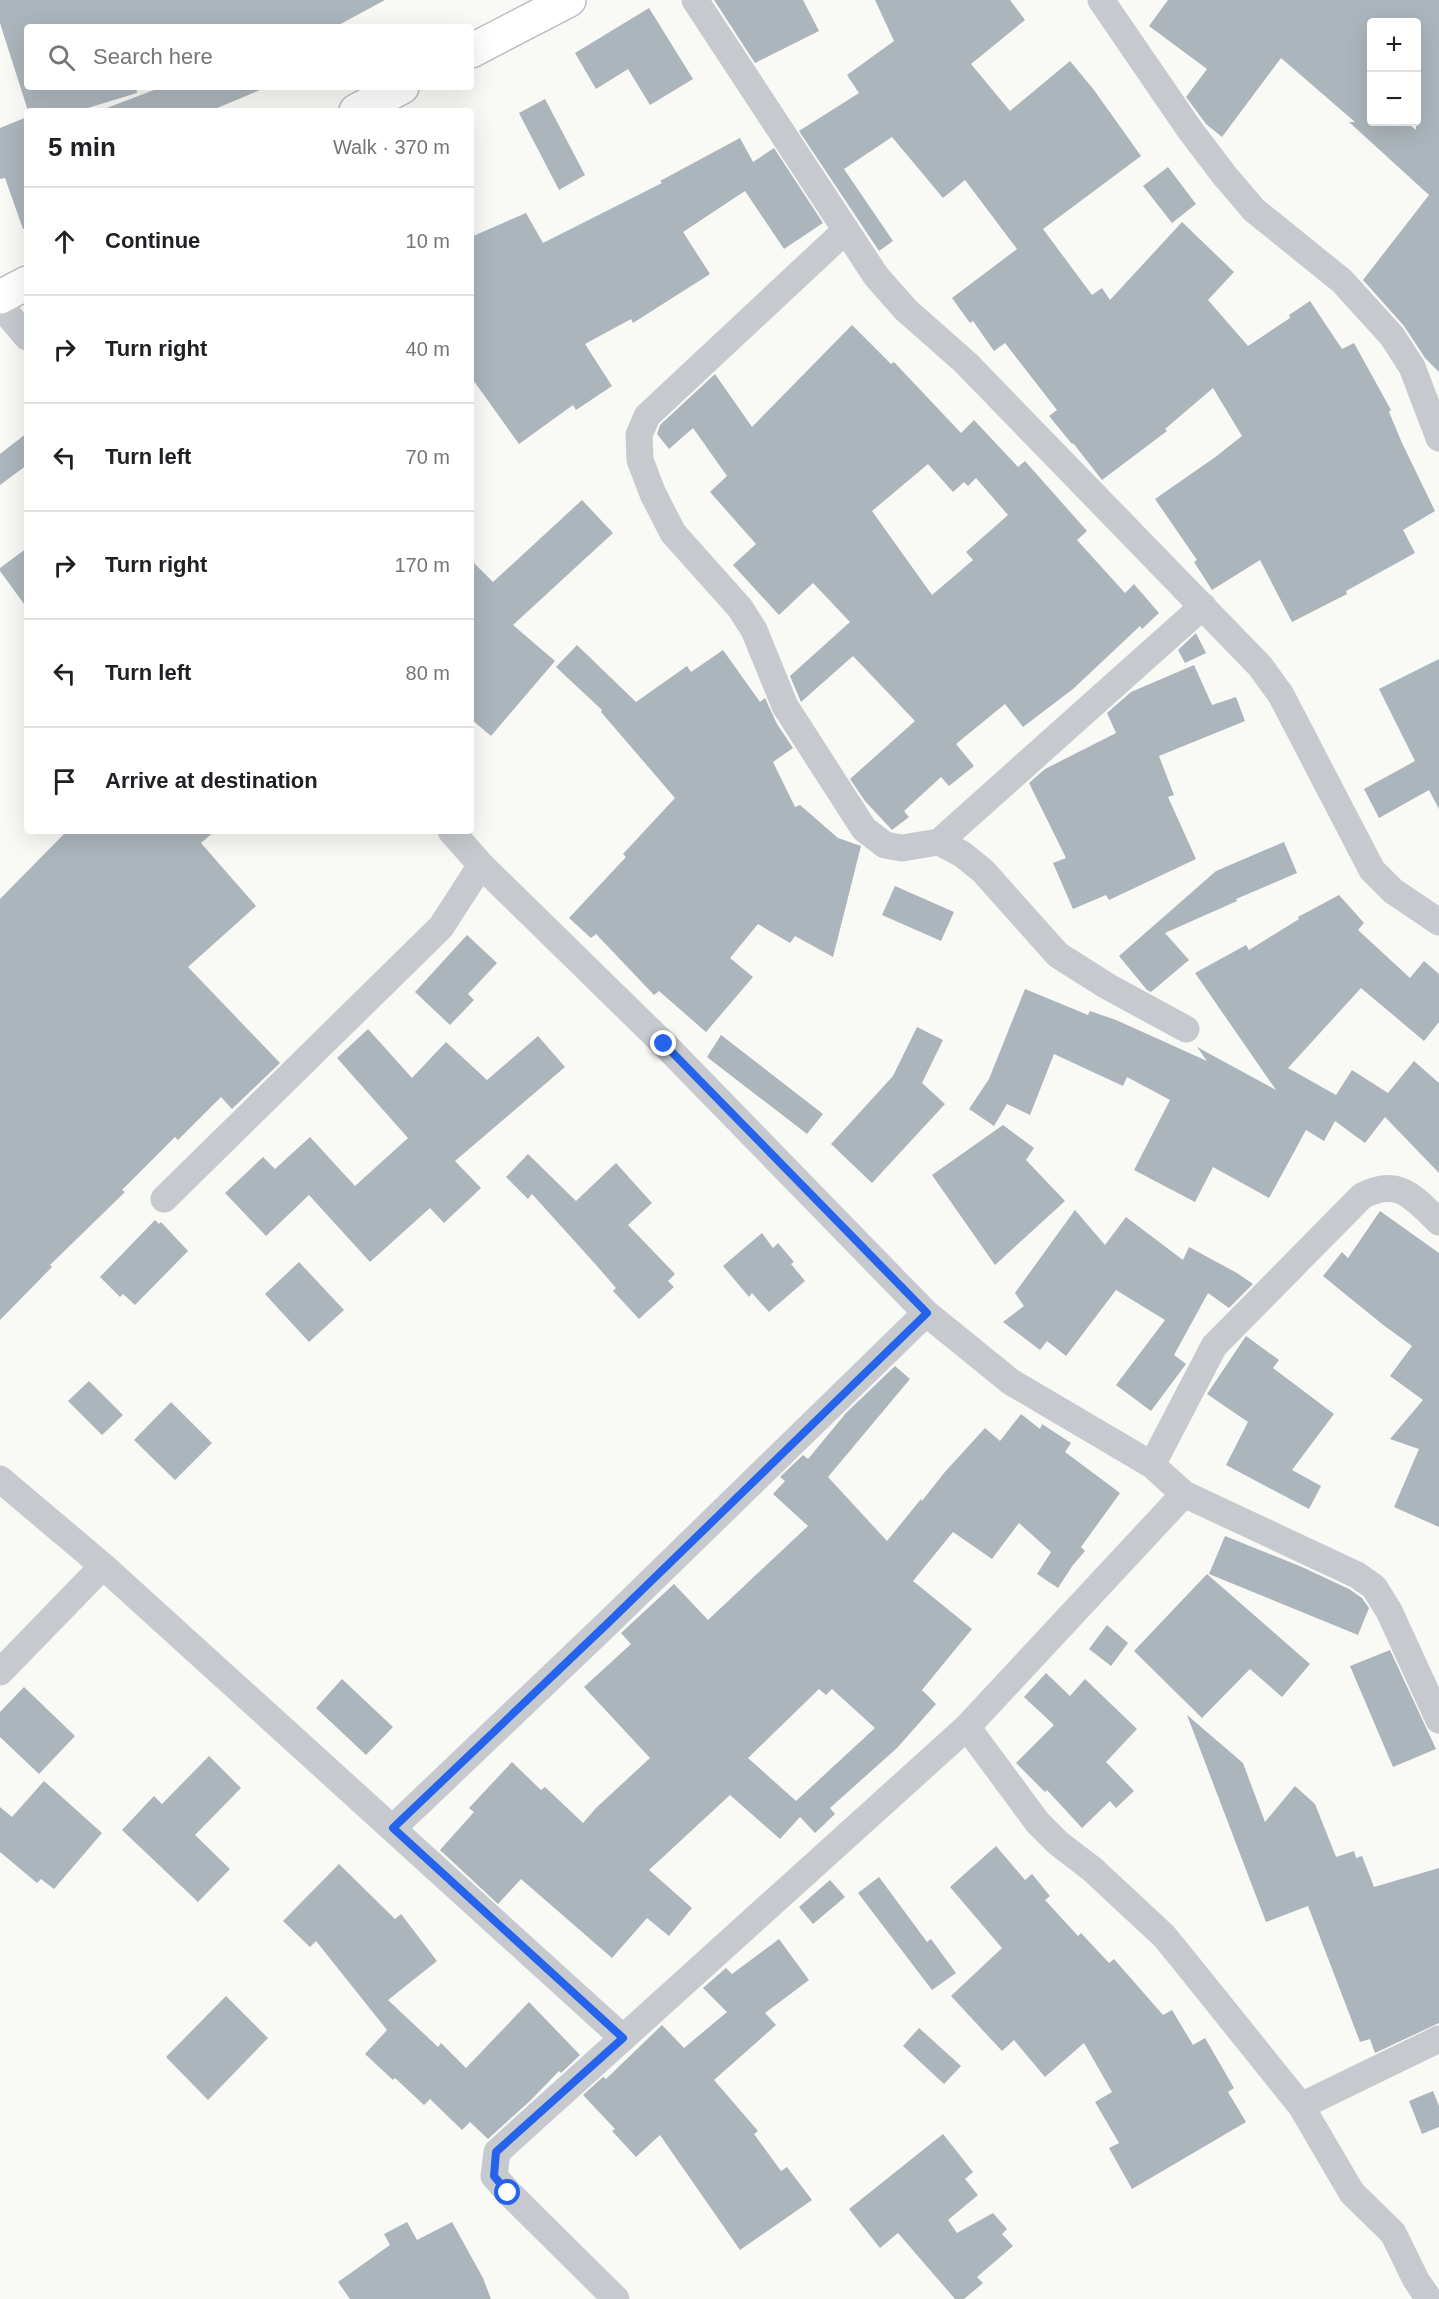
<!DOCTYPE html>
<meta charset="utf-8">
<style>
body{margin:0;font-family:Arial,sans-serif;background:#f6f6f6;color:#202124}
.controls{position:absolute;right:18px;top:18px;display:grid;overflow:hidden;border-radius:6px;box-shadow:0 6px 24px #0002}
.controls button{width:54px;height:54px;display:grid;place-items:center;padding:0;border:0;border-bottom:2px solid #e0e0e0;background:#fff;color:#202124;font:30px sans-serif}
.stop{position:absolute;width:18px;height:18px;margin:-14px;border:4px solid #2563eb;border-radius:50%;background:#fff}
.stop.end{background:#2563eb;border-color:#fff;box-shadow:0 2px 6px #0008}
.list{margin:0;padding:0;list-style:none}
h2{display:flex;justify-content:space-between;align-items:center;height:78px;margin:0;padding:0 24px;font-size:26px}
h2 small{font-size:20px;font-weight:400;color:#757577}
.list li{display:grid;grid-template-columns:39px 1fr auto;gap:18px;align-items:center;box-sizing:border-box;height:108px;padding:0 24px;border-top:2px solid #e0e0e0}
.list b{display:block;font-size:22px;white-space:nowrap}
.list em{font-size:20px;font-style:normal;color:#757577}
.icon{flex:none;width:33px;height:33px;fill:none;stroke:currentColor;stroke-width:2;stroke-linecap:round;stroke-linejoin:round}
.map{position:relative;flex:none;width:1439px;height:2299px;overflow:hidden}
.search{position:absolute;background:#fff;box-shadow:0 6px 24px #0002;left:24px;top:24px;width:450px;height:66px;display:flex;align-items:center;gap:15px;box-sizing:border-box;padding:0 21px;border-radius:6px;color:#757577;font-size:22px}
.panel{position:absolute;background:#fff;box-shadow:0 6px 24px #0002;left:24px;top:108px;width:450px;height:726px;border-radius:6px}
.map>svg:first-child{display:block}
.building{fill:#acb5bb;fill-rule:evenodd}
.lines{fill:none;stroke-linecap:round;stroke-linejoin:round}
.secondary-casing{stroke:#babfc4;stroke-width:36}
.minor{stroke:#c6cace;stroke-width:27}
.secondary{stroke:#fff;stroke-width:33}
.route{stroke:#2563eb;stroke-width:8}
</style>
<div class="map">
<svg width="1439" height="2299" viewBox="0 0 1439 2299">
<rect width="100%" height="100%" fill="#f9f9f6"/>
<path class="building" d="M0,0h385l-50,27h-308v60h109l1,6 -59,18h-50l-28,-88z
M714,0h89l16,31 -64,32z
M875,0h135l15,20 -54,44 39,47 60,-50 24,29 47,66 -98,73 49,66 10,-7 8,12 72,-78 52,50 -26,28 40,46 42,-28 -1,-3 21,-14 32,48 12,-6 37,67 -2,2 13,31 33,68 -32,19 12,23 -69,38 1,3 -55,28 -32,-62 -48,30 -18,-28 3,-2 -42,-61 59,-41 28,-22 -29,-48 -48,41 2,2 -65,49 -29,-37 -1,1 -23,-28 8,-6 -52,-67 -11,8 -21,-30 -3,2 -18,-25 65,-49 -52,-69 -22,18 -51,-61 -48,32 49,72 -14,10 -80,-120 60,-38 -12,-18 47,-34z
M1168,0h271v372l-14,-14 -21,-32 -41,-46 66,-85 -80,-73h6l-74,-64 -59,79 -16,-13 -20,-27 21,-28 -58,-43zM1371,22h45v108l-9,-8h-36z
M649,8l44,71 -43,26 -22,-36 -32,20 -21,-36z
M162,87h105l-57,24h-105l-1,-2z
M545,99l40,76 -26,15 -40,-77z
M27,117v112h-4l-18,-51 -5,1v-51z
M740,138l13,24 21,-14 49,75 -39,26 -39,-58 -62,41 27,42 -77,49 -2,-4 -46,25 27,42 -36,24 -3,-5 -54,39 -48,-67v-140l55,-24 17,30 119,-60 -2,-2z
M1168,167l28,37 -24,19 -29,-37z
M852,325l39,39 3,-2 67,71 13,-13 44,47 7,-6 62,70 -10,9 48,53 9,-9 25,29 -17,16 -2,-3 -67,63 -50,38 -18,-23 -49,40 18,22 -25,20 -8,-9 -37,34 5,6 -17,13 -27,-29 -15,-22 65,-58 -62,-65 -52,46 -11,-26 60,-54 -37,-39 -34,32 -46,-50 23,-21 -46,-52 17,-16 -34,-48 -24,21 -12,-15 3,-9 55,-51 37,53zM928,464l25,28 11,-10 4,4 8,-8 32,37 -42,37 7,8 -41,35 -60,-84z
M27,433v32l-27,20v-31z
M582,500l31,33 -100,92 42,36 -64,75 -20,-17v-159l22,22z
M27,548v60l-27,-37v-3z
M1196,633l10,20 -21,10 -7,-13z
M577,645l59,57 51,-36 4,6 32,-22 37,52 5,-4 12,26 16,24 -20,14 22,45 5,-2 38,33 23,8 -28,111 -38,-21 -5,7 -32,-19 -28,34 23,19 -47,55 -47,-41 -5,4 -58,-61 -5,4 -22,-20 57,-61 -3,-3 52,-56 -74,-86 1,-2 -46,-43z
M1439,659v150l-10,-19 -50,28 -15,-29 51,-28 -36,-72z
M1194,665l18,40 24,-8 9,24 -86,35 15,39 -6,2 28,62 -87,41 -3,-5 -33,14 -20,-46 13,-5 -37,-75 16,-14 71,-36 -9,-20 24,-21z
M67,831h148l-14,12 55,63 -68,61 92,96 -48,46 -11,-12 -43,43 -3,-3 -53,53 3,2 -75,73 2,2 -52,53v-421z
M1284,842l13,31 -61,26 1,2 -72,32 24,27 -38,32 -4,-2 -28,-34 97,-85z
M895,886l59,26 -13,29 -59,-26z
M1339,895l25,28 -6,7 52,48 14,-17 15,13v48l-15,19 -63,-53 -73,80 48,27 16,-25 36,23 26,-32 25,22v90l-54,-56 -20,26 -30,-22 -11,20 -18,-11 -37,68 -56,-31 -18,35 -61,-32 36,-70 -43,-23 -4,9 -69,-32 -24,61 -23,-11 -13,22 -25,-17 20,-30 36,-90 63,26 2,-4 26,9 91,41 -10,-14 79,43 -81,-117 51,-28 3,5 50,-31 -1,-2z
M467,935l30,28 -29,31 6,6 -24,25 -35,-33z
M917,1027l26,13 -21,43 23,21 -73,79 -41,-39 62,-68z
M368,1029l44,49 34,-36 41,38 51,-44 27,31 -110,94 26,27 -37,35 -14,-15 -60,54 -61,-67 -43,41 -41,-43 38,-36 12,12 35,-32 45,49 53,-48 -71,-80z
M721,1035l102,79 -16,20 -100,-77z
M1003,1125l31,23 -8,12 39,41 -70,64 -63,-90z
M528,1154l48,47 40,-38 36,40 -24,22 47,49 -7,7 6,6 -35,32 -26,-28 3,-3 -19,-22 -65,-72 -4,5 -22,-22z
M1075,1210l30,35 21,-28 57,43 6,-13 48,26 16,11 -24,24 -21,-15 -34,62 12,9 -35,47 -35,-26 49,-65 -49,-30 -50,66 -19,-15 -7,9 -37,-28 21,-16 -9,-13z
M1380,1211l59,42v274l-45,-20 25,-58 -29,-10 33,-39 -33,-24 22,-30 -30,-22 -59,-48 19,-24 6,6z
M155,1220l4,4 2,-2 27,29 -53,54 -12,-11 -3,3 -20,-20z
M762,1233l11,15 5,-5 16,19 -3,2 14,17 -36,31 -17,-19 -3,4 -26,-31z
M299,1262l45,48 -35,32 -44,-48z
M1246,1336l33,24 -6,8 61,46 -42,56 29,16 -12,23 -83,-44 22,-43 -41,-28z
M895,1366l15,13 -82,98 59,64 34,-42 1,2 22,-28 41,-45 15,13 21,-27 19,15 2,-5 29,19 -6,9 55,41 -39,54 4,4 -12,14 -15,23 -21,-14 14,-22 -32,-29 -27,36 -39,-27 -40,49 59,48 -50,61 14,14 -39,44 -67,60 5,6 -20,19 -15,-16 -20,22 -50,-44 -81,75 43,38 -23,28 -22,-18 -35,40 -91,-79 -23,25 -58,-54 34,-38 -5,-4 43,-46 29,28 4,-3 38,36 13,-15 54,-50 -66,-71 47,-43 -10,-11 53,-49 34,36 100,-94 -35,-32 12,-13 -5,-4 23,-22 5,4 38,-46zM819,1689l7,6 6,-6 43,39 -79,73 -48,-43z
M89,1381l34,34 -21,20 -34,-34z
M171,1402l41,41 -37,37 -41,-40z
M1225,1536l77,31 47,22 13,9 7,10 -11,27 -149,-61z
M1207,1574l103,90 -28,33 -32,-28 -48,49 -68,-67z
M1107,1625l21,18 -17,23 -22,-17z
M1390,1650l46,99 -43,18 -43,-101z
M1046,1673l24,23 15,-17 52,50 -31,33 28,29 -18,17 -6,-7 -28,27 -35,-38 -2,2 -29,-29 38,-38 -30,-28z
M342,1679l51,48 -27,28 -50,-47z
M24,1687l51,49 -36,38 -39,-37v-25z
M1187,1715l56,48 22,59 30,-36 20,18 21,53 18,-6 2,7 6,-2 12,31 65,-19v155l-64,30 -5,-14 -10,3 -52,-136 -42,16z
M209,1756l32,32 -46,47 35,34 -32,33 -76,-72 32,-34 8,8z
M44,1781l58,52 -48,56 -13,-10 -4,4 -37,-31v-45l12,10z
M996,1846l29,34 7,-6 18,22 -5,4 33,36 3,-3 28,30 5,-4 49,56 9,-5 21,35 12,-7 29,50 -6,4 18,30 -114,67 -23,-41 10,-5 -24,-41 17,-10 -28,-49 -39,34 -31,-37 -12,11 -51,-55 51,-48 -52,-61z
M339,1864l56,55 6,-5 36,47 -49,39 50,47 3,-4 25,25 63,-66 51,53 -19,18 -2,-2 -28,29 -43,39 -18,-17 -8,8 -32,-31 -6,6 -29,-27 -2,2 -28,-26 22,-24 -71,-89 -6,6 -27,-26z
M879,1877l48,65 4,-3 25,34 -24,17 -74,-97z
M830,1880l15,17 -32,27 -14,-17z
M779,1939l30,41 -44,33 11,12 -62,55 44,51 -4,3 27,37 6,-4 25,33 -72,50 -80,-115 -24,22 -24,-26 3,-2 -32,-34 20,-18 3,2 56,-54 22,23 43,-36 -24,-24 23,-20 6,6z
M226,1996l42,42 -60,62 -42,-43z
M919,2028l42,38 -17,18 -41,-38z
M1433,2091l6,15v21l-17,7 -13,-33z
M943,2134l30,38 -8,7 13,16 -30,25 9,13 36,-20 14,16 -5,5 11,12 -36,31 6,6 -19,16h-9l-57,-66 -18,15 -31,-39z
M407,2222l10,18 35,-18 31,56 8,21h-141l-12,-17 52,-37 -6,-11z"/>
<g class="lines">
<g class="secondary-casing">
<path id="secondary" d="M471,51l98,-51
M356,111l46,-24
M0,297l27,-14"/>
</g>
<path class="minor" d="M695,0l181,276 30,34 60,53 294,303 21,29 91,175 21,21 46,31
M1101,0l89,130 35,46 29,34 88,71 50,55 20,31 27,71
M846,230l-199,186 -8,19 1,25 13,34 20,39 67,75 14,22 31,76 79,123 21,16 17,3 37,-6 23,12 21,17 75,84 49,31 79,43
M0,305l27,32
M451,831l30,34 183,179 262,269 85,69 141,83 32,29 173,81 17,12 15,24 50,109
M939,842l264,-236
M164,1199l277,-272 40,-62
M1152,1465l62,-119 148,-150c37,-19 51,1 77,26
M0,1479l103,87 520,472
M0,1672l103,-106
M967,1727l71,96 20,20 34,26 72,67 18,22 119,148 51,87 41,40 23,47 13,19
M393,1828l216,-206 317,-309
M1301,2106l138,-67
M616,2299l-108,-107 -14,-16 3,-24 470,-425 217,-233"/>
<use href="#secondary" class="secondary"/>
</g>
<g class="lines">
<path class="route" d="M508,2193l-14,-17 2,-24 127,-114 -230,-210 216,-206 318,-309 -263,-269"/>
</g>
</svg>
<div class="controls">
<button>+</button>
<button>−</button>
</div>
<div class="stop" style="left:508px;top:2193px"></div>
<div class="stop end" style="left:664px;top:1044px"></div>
<div class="search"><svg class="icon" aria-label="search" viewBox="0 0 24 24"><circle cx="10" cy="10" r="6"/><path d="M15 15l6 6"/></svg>Search here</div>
<section class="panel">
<h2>5 min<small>Walk · 370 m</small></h2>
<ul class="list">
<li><svg class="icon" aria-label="ahead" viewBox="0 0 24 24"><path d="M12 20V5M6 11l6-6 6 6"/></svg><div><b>Continue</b></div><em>10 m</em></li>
<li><svg class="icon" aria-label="right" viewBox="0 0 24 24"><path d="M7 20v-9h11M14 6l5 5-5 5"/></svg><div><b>Turn right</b></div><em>40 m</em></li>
<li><svg class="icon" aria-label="left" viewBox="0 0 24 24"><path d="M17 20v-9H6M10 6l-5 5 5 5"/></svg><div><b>Turn left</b></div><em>70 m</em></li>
<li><svg class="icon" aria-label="right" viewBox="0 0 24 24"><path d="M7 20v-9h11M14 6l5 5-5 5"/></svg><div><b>Turn right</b></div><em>170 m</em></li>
<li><svg class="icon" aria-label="left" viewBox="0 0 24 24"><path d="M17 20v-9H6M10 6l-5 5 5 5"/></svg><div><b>Turn left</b></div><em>80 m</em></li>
<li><svg class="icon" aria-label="arrive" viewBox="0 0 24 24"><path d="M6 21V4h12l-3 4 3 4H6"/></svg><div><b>Arrive at destination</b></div></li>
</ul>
</section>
</div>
